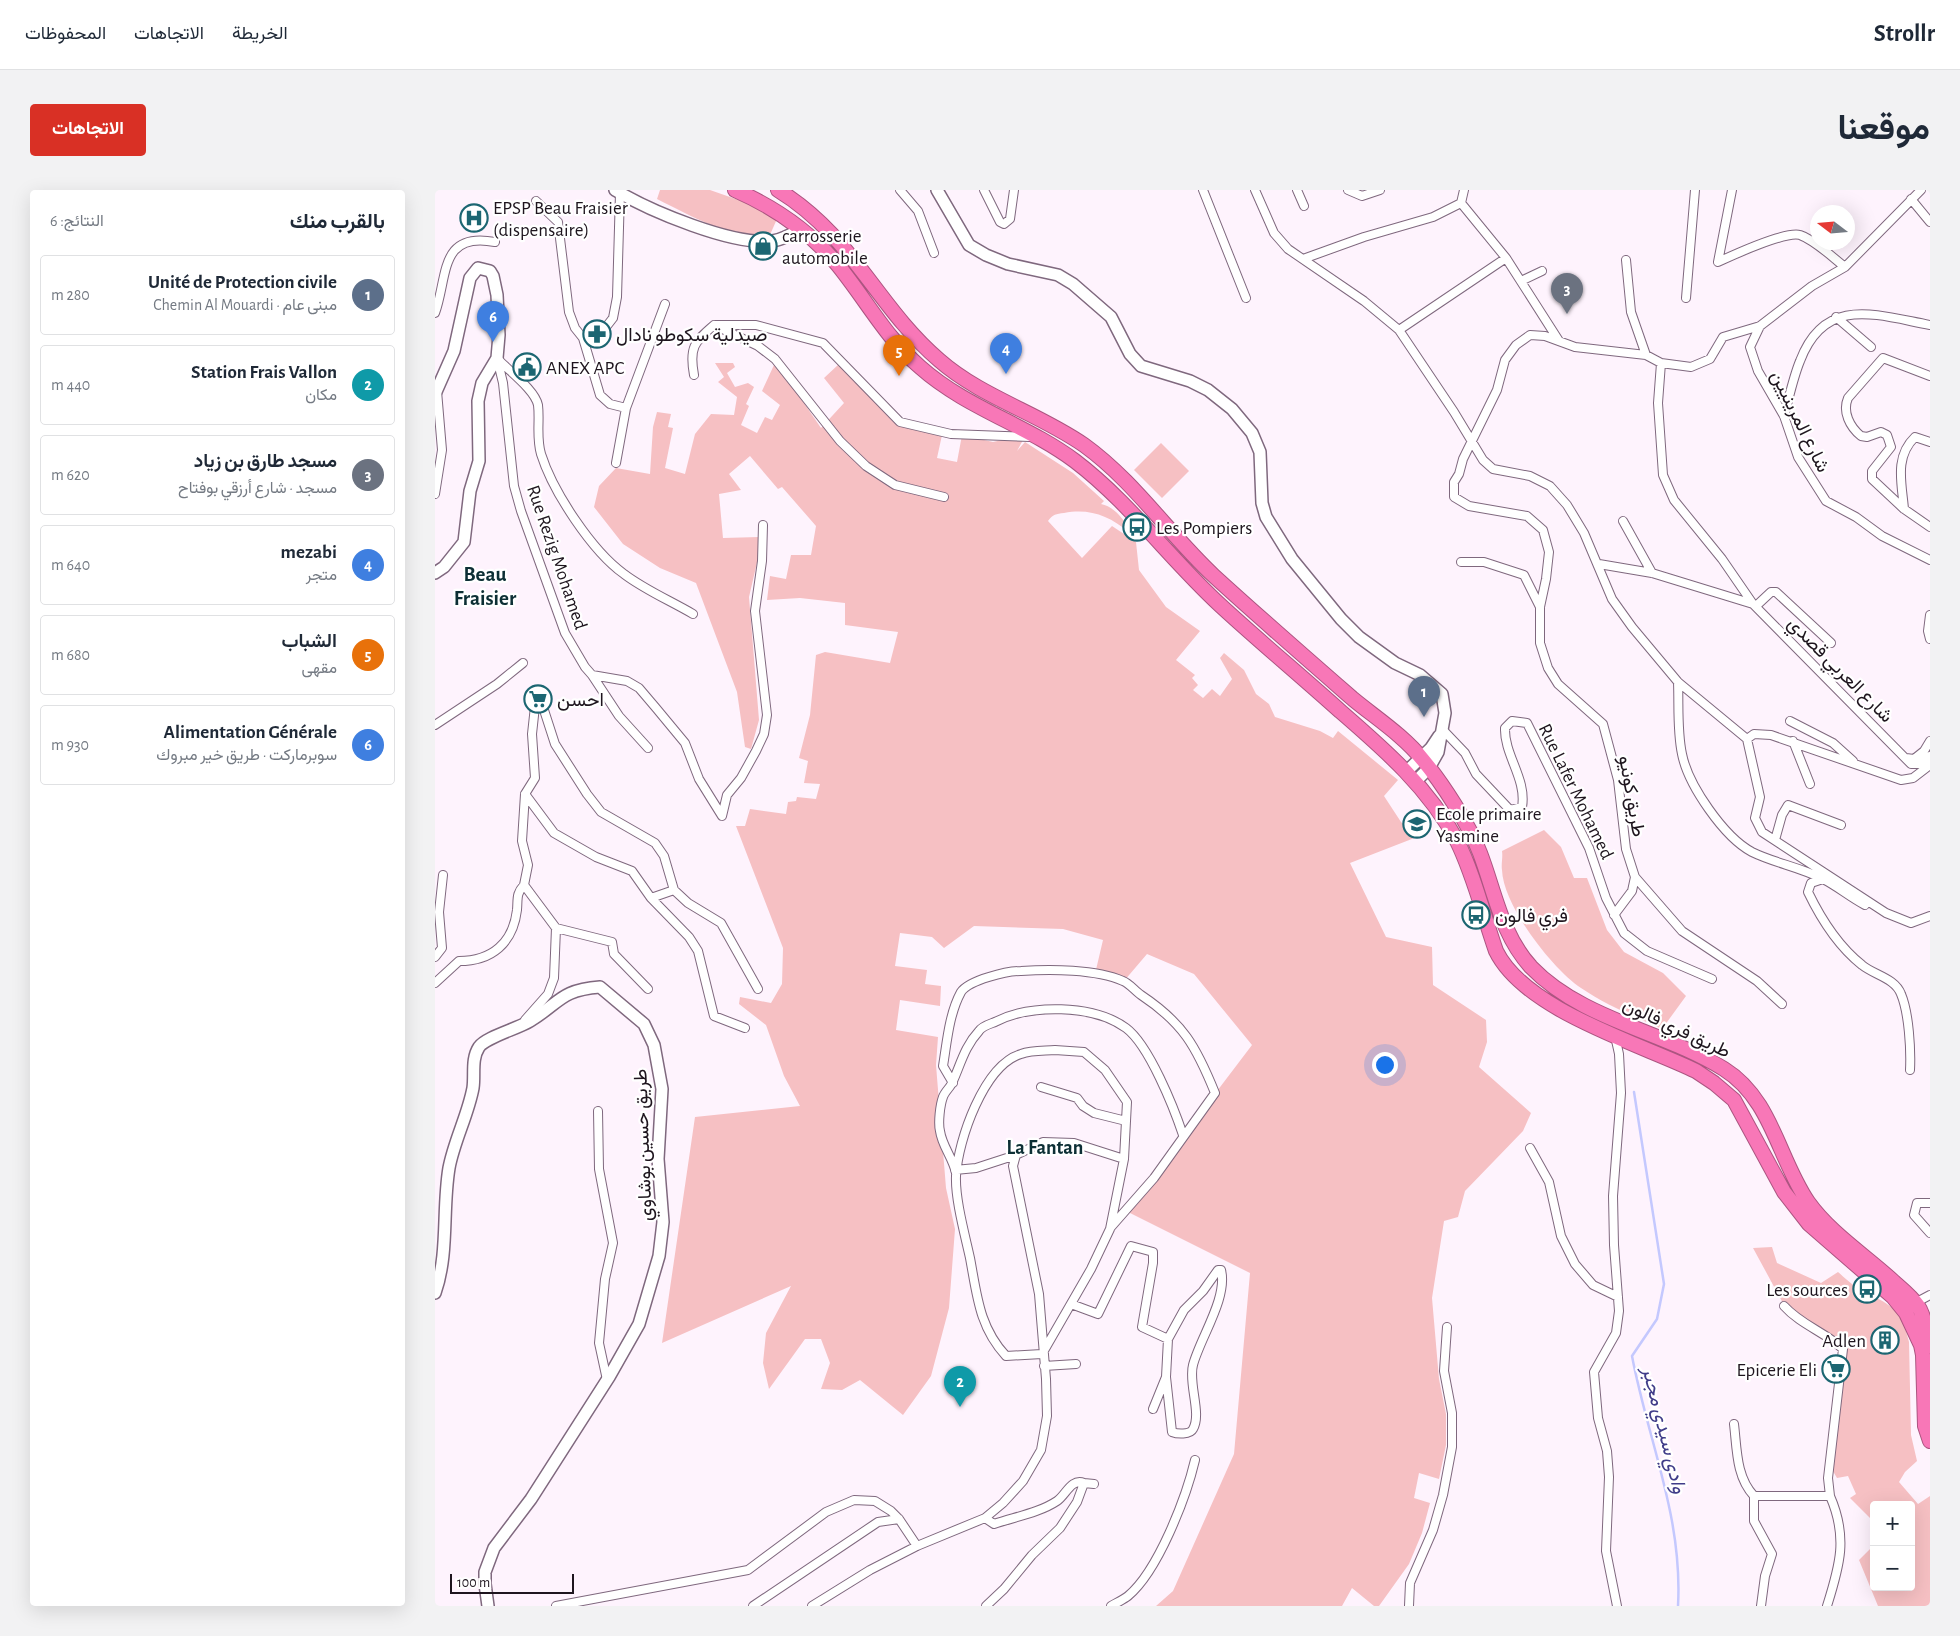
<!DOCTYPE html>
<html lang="ar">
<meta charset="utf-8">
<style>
body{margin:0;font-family:"Alegreya Sans",Vazirmatn,sans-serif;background:#f2f2f3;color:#1f2937;direction:rtl}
.controls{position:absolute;right:15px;bottom:15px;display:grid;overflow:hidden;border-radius:5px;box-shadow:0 5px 20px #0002}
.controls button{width:45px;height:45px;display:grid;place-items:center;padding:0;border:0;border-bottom:1px solid #e0e1e3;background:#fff;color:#1f2937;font:25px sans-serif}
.compass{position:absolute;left:1375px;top:15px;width:45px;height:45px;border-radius:50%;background:#fff;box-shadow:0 5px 20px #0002;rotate:286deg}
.scale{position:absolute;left:15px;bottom:12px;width:124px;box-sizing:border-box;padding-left:5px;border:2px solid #1e151e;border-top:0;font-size:14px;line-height:18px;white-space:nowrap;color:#1e151e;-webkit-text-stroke:4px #fff;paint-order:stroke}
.you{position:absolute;left:949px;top:874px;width:18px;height:18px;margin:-12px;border:4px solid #fff;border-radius:50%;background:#1a73e8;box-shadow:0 0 0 8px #1a73e833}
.badge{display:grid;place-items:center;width:32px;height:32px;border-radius:50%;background:#d93025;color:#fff;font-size:16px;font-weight:700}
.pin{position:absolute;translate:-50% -41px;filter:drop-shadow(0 1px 2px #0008)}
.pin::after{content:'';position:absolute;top:26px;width:18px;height:15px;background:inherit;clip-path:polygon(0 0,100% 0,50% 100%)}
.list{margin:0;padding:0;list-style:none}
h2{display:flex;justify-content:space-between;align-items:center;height:65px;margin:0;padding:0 20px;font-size:21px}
h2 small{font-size:16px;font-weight:400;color:#747a83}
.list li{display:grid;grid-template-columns:32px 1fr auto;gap:15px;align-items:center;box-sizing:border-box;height:80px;margin:0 10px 10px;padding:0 10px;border:1px solid #e0e1e3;border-radius:5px}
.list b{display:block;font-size:19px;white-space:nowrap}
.list p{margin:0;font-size:16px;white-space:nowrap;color:#747a83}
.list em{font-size:16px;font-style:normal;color:#747a83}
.map{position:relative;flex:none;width:1495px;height:1416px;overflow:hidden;direction:ltr;border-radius:5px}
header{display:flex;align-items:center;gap:30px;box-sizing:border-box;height:70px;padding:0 25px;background:#fff;border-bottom:1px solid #e0e1e3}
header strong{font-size:24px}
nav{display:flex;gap:28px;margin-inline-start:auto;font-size:18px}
.intro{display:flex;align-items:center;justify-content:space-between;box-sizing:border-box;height:120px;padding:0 30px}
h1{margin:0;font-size:35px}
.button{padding:12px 22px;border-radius:5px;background:#d93025;color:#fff;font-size:18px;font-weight:700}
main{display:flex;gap:30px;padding:0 30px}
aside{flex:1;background:#fff;border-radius:5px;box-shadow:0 5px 20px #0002}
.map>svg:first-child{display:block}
.green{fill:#f6c0c3}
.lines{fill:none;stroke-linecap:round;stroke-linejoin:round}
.stream{stroke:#c4c8fe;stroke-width:2.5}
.street-casing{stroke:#7f687e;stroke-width:10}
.secondary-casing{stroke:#7f687e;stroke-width:14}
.highway-casing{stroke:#ac5581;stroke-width:16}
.street{stroke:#fff;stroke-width:8}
.secondary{stroke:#fff;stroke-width:11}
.highway{stroke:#f877b7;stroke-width:14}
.labels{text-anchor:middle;stroke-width:4.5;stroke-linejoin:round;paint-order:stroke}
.poi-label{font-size:19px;fill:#1e151e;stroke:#fff;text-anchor:start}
.street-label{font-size:19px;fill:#1e151e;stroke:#fff}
.neighbourhood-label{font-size:20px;font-weight:bold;fill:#0d2f35;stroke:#fff}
.water-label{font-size:20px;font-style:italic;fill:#403d89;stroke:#fff}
.quarter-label{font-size:21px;font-weight:bold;fill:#0d2f35;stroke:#fff}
</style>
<header>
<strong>Strollr</strong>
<nav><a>الخريطة</a><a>الاتجاهات</a><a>المحفوظات</a></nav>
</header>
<div class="intro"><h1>موقعنا</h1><a class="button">الاتجاهات</a></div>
<main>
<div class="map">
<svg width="1495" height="1416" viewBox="0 0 1495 1416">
<rect width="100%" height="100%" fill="#fef3fd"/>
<path class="green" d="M225,0h50l37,13 30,16 -8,18c-43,-1 -74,-19 -112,-38z
M280,173h18l2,4 -8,6 8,14 13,-4 6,4 -8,17 3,2 -8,19 16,8 8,-16 7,3 8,-15 -18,-14 12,-26 15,16 32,47 23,-25 -20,-25 15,-14 67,59 36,12 -5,23 20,4 5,-27 31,7 22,-5 8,3 -6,11 8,-9 48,31 31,28 -3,3c14,3 22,15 30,27l-2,1c-20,-16 -39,-24 -65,-19 -8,1 -11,1 -16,8l34,37 30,-32 24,16 3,28 27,37 34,24 -24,29 19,15 -3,3 6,7 -5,5 10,8 9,-9 8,7 12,-17 -12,-21 4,-5 20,17 12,24 13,10 6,13 45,14 13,7 5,-7 60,49 -14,16 17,26 16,15 -67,26 36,74 46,10 1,38 53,35 1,22 -8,25 52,46 -8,18 -58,60 -7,26 -14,4 -12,77 7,81 7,35v31l-7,34 -20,-6 -5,25 16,5 -8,30 -13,31 -30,42h-5l-22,-18 -10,18h-186l17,-15 61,-137 16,-181 -124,-62 126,-166 -58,-71 -47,-20 -23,27 -29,-7 8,-34 -40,-11 -89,-3 -30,22 -12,-11 -32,-4 -5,33 32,4 -2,14 16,2 -1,20 -40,-6 -4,30 42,7 -2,28 10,123 9,41 -6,79 -18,68 -28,39 -43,-35 -18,10 -21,-1 9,-26 -9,-24h-16l-36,50 -6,-26 3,-30 25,-47 -129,57 33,-226 105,-11 -16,-30 -18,-51 -27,-21 1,-7 31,6 11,-19 1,-36 -47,-122h9l5,-17 36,5 2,-12 8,-1 1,-4 19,2 4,-15 -16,-1 4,-22 -9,-3 11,-43 6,-60 9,-3 65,11 8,-31 -53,-7v-22l-45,-5 -33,2 3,-24 16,3 5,-24h20l5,-29 -34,-39 -4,2 -28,-33 -21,18 12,16 -22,4 4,44 36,-1v17l-10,43 10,123 -8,29 -6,-2 -8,-55 -41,-109 -36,-15 -37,-24 -29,-37 5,-21 17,-18 34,6 3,-47 4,-15 14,2 -3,13 5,1 -8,40 20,6 10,-40 16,-20 23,1 3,-18 -19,-15 6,-5z
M726,253l28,28 -27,27 -28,-28z
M1109,640l17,17 13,31h13l20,52 17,22 39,21 23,23 -24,33c-27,-12 -56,-24 -81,-41 -29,-19 -78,-83 -79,-118 -1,-6 1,-12 0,-19z
M1337,1057l5,16 44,20 17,-11c7,6 14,13 22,17 30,17 40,16 49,53l2,93 6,26 -12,11 -6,10 19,22 12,-8v110h-52l-19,-46 15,-15v42h37v-82h-37v17l-24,-24 6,-4 -8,-18 -11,2 -7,-12 13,-114 -59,-47 -31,-57z"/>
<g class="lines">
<path class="stream" d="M1199,902l30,192 -7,35 -25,37c16,85 51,161 46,250"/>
<g class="street-casing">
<path id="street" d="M465,0l18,21 16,42
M549,0l16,32 4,2 6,-5 4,-29
M768,0l43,108
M820,0l19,43 14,16 76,52 35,29 55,82 29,48 10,9 37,7 20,10 17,19 17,28 28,66 20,28 46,55 69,57
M862,0l7,16
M913,0l14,6 18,-6
M1297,0l-14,72c15,-7 68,-31 82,-27 16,6 32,22 45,32
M1476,9l19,23
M101,11l22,21 11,90 6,16 8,10 16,-2 14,-18 4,-21 3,-104
M1026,13l45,55 53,83
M868,69l61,-22 69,-20 28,-14 3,-13
M1191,70l5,52 15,43
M1086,91l21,-10
M1251,108l9,-108
M0,123c13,-36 4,-82 60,-71
M1401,127l35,30
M1325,136l-10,21 8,24 26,45 14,41 28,44 30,16 26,19 48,24
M964,140l107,-72
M148,148l17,57 10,9 16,4
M62,168l6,25 11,103 7,25 44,122 20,34 7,8 35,6 12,7 17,20 29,35 14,36 23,37 5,-21 14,-17 15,-27 8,-17 3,-19 -12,-104 7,-50 1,-36
M64,170c10,11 36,30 39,45 2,16 -2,32 3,49 12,38 51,97 83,120 21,16 47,27 69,40
M259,185c-5,-27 0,-33 20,-50
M1495,186l-47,-18 -35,40c-6,14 2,29 13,38l6,1 14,-5 6,3 4,12 -19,24v8l32,30 26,18
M1349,226c5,-18 9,-38 16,-55 25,-66 76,-46 130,-36
M181,273l10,-55 39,-104
M0,304l7,-44 -5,-59
M509,307l-49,-12 -29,-19 -26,-25 -65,-82 -17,-13 -44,-21h42l67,18 77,79 51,12 79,3
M1469,319c-2,-25 -10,-52 11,-72l15,5
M1188,331l29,52
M1026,372h23l40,13 16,32
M1164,374l53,9 101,31 -31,-45 -48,-59 -11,-25 -5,-72 3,-40
M1318,414l158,160h8l11,-8
M1321,416l15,-14h5l55,51
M1495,425l-2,16 2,8
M157,485l27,41 29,32
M1243,492c1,24 -1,49 4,72 6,31 42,83 70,98 22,11 48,15 71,27 14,7 27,18 42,26
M101,507l7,10 12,37 32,50 14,18 54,31 9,13 10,34 14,13 33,20 37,66
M101,507l-4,37 3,44 -10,16 -3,47 6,24 -4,20 32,43 56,14 2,12 34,35
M1355,531l43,22 20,18
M0,535l62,-41 26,-21
M1008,540l22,23 11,21 34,36 12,-3c5,-28 -18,-52 -17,-79l7,-7 15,2 62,125 17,50 18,35 23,18 65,28
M1358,551l17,43
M1471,568l8,1 10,-8 6,-10
M1495,575l-17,13 -12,2 -130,-45 -17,-1 -7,5 13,58 -5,21 7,14 124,81 25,10 19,-7
M90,604l29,39 42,24 36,14 19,27 38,39 9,14 16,65 31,12
M1340,650l7,-25 6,-10 53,20
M1200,687l47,54 75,50 25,23
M1388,689l-12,4 -3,9c13,27 30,54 54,73 12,10 33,13 39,29 8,19 10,56 9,76
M216,708l23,-8
M1179,725l18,-24 3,-14 -9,-28 -8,-69 -15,-56 -45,-40 -10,-16 -8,-25v-36l6,-28 3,-27 -6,-22 -16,-14 -58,-10 -15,-9v-15l5,-8 4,-15 34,-69 8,-30 11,-15 14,-10 15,1 30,11 71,8 15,8 30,4 19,-8 13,-22 37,-11 52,-40 33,-19 76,-77
M0,767l7,-9 -3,-36 4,-37
M0,793l24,-22c33,0 54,-18 58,-51 1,-12 -1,-16 7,-25
M90,830l23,-26 6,-16 2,-50
M1180,846l4,18 2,39 -8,103 1,49 5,66 -3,22 -22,39 4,46 9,33 2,26 -3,74 11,55
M620,860l29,2 21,18 22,32 -3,57 -14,70 -19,40 -49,85 -36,2c-27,-29 -29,-61 -36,-98 -5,-23 -15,-59 -14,-82 2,-36 28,-111 65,-122 11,-4 24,-3 34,-4z
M518,893l-10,-17c4,-24 6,-52 18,-74 8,-12 46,-21 60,-21 29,-2 75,-2 102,10 6,2 12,10 18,14 42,28 55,51 74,98l-61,85 -43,49
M606,897l36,11 6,8 11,7 32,8
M163,921l1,58 14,74 -8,36 -6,64 8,37
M1095,958l19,34 12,54 14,28 18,21 25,12
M520,980l21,-2 40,-13
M521,983c-3,-15 -14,-27 -16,-42 -2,-8 0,-26 3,-34 2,-6 8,-10 10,-16 8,-18 12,-35 26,-50 3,-5 11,-7 16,-9 35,-18 98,-18 131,6 23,17 48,80 57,107
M1495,1013h-13l-3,12 16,18
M1480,1113l15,-8
M636,1114l27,10 33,-68 22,6v11l-11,64 26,12 16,-29 19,-19 15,-21h3c7,28 -21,68 -28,95 -5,18 9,49 0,64 -3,6 -16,5 -21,3l-6,-55
M1349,1116c17,19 41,26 59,43l-15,129 2,18
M609,1176l32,-2
M718,1219l13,-32 2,-38
M1299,1234c3,25 2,53 20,72
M649,1293l10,1
M550,1328l9,6c20,-7 45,-11 63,-23 9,-6 14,-23 27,-18l-7,19 -17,26 -28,27 -28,34 -18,17
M121,1416l192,-36 78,-58 28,-12 21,1 16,10 8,8 18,27
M318,1416l125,-84 21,-3
M377,1416l58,-36 47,-24 68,-28 18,-15 20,-22 18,-31 6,-34 -1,-37 -7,-85 -26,-128 3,-11 27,-13 31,1 50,16
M676,1416c5,-3 12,-6 17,-10 30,-25 58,-98 67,-136
M974,1416l1,-23 23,-53 10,-35 9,-48v-34l-8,-42 3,-44
M1326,1416l4,-30 7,-22 -18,-33v-25h76c18,41 10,69 -3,110"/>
</g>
<g class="secondary-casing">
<path id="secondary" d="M180,0c35,21 118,56 158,51 11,-2 19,-7 28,-12
M502,0l32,55 17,10 22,9 50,11 15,9 38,33 19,37 11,12 49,15 18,9 24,19 20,24 8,19 2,51 4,14 26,42 49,60 18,18 36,26 25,12 22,19 3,19 -7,39 -9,16 -13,13
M0,204l19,-43 16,-73 8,-10 12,3 3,5 4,19 2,40 -2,23 -15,25 -4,18 1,60 -9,30 -6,51 -20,25 -9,6
M972,581l24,-23 8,-12
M0,1103c14,-40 7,-83 14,-125 5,-27 19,-53 24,-80 2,-13 -2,-29 6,-41 7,-10 38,-18 51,-26 30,-18 30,-31 70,-34l44,37 10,21 8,44 -4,70 5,63 -4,34 -20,68 -30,53 -78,122 -37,49 -9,24v12l3,22"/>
</g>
<g class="highway-casing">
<path id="highway" d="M300,0c39,17 74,41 102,74 28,34 49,74 83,103 46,41 107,58 155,94 54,41 95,98 145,144 39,36 80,70 120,106 45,39 89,77 117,130 17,34 26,73 39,110 29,59 142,92 200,120l18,12 20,17 50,92 25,32 84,73 13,16 15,32 2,10 2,71 5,15
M343,0c75,46 98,116 161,170 42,37 99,53 145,85 50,36 85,89 130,131 46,42 92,82 139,123 23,19 51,37 70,61 19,23 46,64 57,93 15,39 21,81 51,114 51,53 132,64 193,102 48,30 54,89 84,133 22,31 58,54 86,80 8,7 18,15 24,24 7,10 9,28 12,40"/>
</g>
<use href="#street" class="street"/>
<use href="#secondary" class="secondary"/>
<use href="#highway" class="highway"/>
</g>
<defs>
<g id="hospital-ring" transform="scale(1.4375)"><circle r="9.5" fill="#fff" stroke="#1c6672" stroke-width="1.5"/><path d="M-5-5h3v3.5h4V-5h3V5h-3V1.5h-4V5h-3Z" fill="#1c6672"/></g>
<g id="shop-ring" transform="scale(1.4375)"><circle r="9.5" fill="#fff" stroke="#1c6672" stroke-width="1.5"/><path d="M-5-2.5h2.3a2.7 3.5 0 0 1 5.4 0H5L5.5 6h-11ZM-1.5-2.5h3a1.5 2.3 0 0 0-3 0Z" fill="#1c6672"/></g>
<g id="pharmacy-ring" transform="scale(1.4375)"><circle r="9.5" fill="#fff" stroke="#1c6672" stroke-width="1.5"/><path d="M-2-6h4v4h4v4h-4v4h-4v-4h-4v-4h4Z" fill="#1c6672"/></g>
<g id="civic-ring" transform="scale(1.4375)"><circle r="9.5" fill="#fff" stroke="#1c6672" stroke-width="1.5"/><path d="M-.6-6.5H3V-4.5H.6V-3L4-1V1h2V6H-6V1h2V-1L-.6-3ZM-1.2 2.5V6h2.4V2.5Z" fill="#1c6672"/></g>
<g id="bus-ring" transform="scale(1.4375)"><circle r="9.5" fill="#fff" stroke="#1c6672" stroke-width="1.5"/><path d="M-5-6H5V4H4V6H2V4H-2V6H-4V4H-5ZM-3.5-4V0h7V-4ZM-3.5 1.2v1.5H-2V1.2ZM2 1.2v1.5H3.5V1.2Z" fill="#1c6672"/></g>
<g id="supermarket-ring" transform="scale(1.4375)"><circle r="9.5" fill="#fff" stroke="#1c6672" stroke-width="1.5"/><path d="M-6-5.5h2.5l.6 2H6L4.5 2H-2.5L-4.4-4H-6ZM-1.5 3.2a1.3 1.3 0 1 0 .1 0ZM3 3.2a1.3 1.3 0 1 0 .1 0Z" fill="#1c6672"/></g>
<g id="school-ring" transform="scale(1.4375)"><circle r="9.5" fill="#fff" stroke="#1c6672" stroke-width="1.5"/><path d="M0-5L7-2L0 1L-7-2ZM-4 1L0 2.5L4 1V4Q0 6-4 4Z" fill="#1c6672"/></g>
<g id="building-ring" transform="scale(1.4375)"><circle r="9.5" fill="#fff" stroke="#1c6672" stroke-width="1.5"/><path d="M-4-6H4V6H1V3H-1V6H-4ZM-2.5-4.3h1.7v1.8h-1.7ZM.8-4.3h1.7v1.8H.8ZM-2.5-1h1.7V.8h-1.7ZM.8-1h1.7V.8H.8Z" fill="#1c6672"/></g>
</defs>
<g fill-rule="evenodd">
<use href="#hospital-ring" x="39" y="28"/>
<use href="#shop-ring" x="328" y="56"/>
<use href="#pharmacy-ring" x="162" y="144"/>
<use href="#civic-ring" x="92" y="177"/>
<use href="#bus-ring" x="702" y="337"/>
<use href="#supermarket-ring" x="103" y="509"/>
<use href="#school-ring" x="982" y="634"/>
<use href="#bus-ring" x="1041" y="725"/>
<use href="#bus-ring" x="1432" y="1099"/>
<use href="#building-ring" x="1450" y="1150"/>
<use href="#supermarket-ring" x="1401" y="1179"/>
</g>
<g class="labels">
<g class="poi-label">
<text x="58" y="24">EPSP Beau Fraisier<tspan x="58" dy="22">(dispensaire)</tspan></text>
<text x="347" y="52">carrosserie<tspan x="347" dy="22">automobile</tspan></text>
<text x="181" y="151">صيدلية سكوطو نادال</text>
<text x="111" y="184">ANEX APC</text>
<text x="721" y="344">Les Pompiers</text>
<text x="122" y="516">احسن</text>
<text x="1001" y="630">Ecole primaire<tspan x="1001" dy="22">Yasmine</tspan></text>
<text x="1060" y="732">فري فالون</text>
<text x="1413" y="1106" text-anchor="end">Les sources</text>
<text x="1431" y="1157" text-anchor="end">Adlen</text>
<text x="1382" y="1186" text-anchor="end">Epicerie Eli</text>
</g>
<g class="street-label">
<text transform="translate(1366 231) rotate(64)" y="7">شارع المرينيين</text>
<text transform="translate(123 367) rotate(71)" y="7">Rue Rezig Mohamed</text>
<text transform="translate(1406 479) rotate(45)" y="7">شارع العربي قصدي</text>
<text transform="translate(1142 601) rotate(64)" y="7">Rue Lafer Mohamed</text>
<text transform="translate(1198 606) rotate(80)" y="7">طريق كونيو</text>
<text transform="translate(1242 837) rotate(25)" y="7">طريق فري فالون</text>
<text transform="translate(207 955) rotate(-92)" y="7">طريق حسين بوشاوي</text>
</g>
<g class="neighbourhood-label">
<text x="610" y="964">La Fantan</text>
</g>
<g class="water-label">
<text transform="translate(1230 1240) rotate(76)" y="7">وادي سيدي مجبر</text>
</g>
<g class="quarter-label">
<text x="50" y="391">Beau<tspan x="50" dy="24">Fraisier</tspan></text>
</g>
</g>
</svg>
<div class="controls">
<button>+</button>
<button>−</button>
</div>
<svg class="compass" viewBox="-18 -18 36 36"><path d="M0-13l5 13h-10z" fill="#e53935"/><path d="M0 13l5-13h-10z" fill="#747a83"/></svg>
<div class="scale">100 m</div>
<div class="you"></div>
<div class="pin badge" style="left:989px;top:527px;background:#5c6f8a">1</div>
<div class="pin badge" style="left:525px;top:1217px;background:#0f9aa8">2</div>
<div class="pin badge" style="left:1132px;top:124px;background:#6b7280">3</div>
<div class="pin badge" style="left:571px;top:184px;background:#3f7fe0">4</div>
<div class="pin badge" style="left:464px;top:186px;background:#e8710a">5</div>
<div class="pin badge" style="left:58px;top:152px;background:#3f7fe0">6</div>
</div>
<aside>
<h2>بالقرب منك<small>النتائج: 6</small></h2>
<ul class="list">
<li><span class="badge" style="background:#5c6f8a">1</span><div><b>Unité de Protection civile</b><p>مبنى عام · Chemin Al Mouardi</p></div><em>280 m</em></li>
<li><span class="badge" style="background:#0f9aa8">2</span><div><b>Station Frais Vallon</b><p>مكان</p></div><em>440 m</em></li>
<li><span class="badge" style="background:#6b7280">3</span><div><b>مسجد طارق بن زياد</b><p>مسجد · شارع أرزقي بوفتاح</p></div><em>620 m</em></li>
<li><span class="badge" style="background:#3f7fe0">4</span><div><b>mezabi</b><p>متجر</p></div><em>640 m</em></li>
<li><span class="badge" style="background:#e8710a">5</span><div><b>الشباب</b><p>مقهى</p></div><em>680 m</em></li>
<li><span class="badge" style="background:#3f7fe0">6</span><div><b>Alimentation Générale</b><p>سوبرماركت · طريق خير مبروك</p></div><em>930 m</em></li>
</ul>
</aside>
</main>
